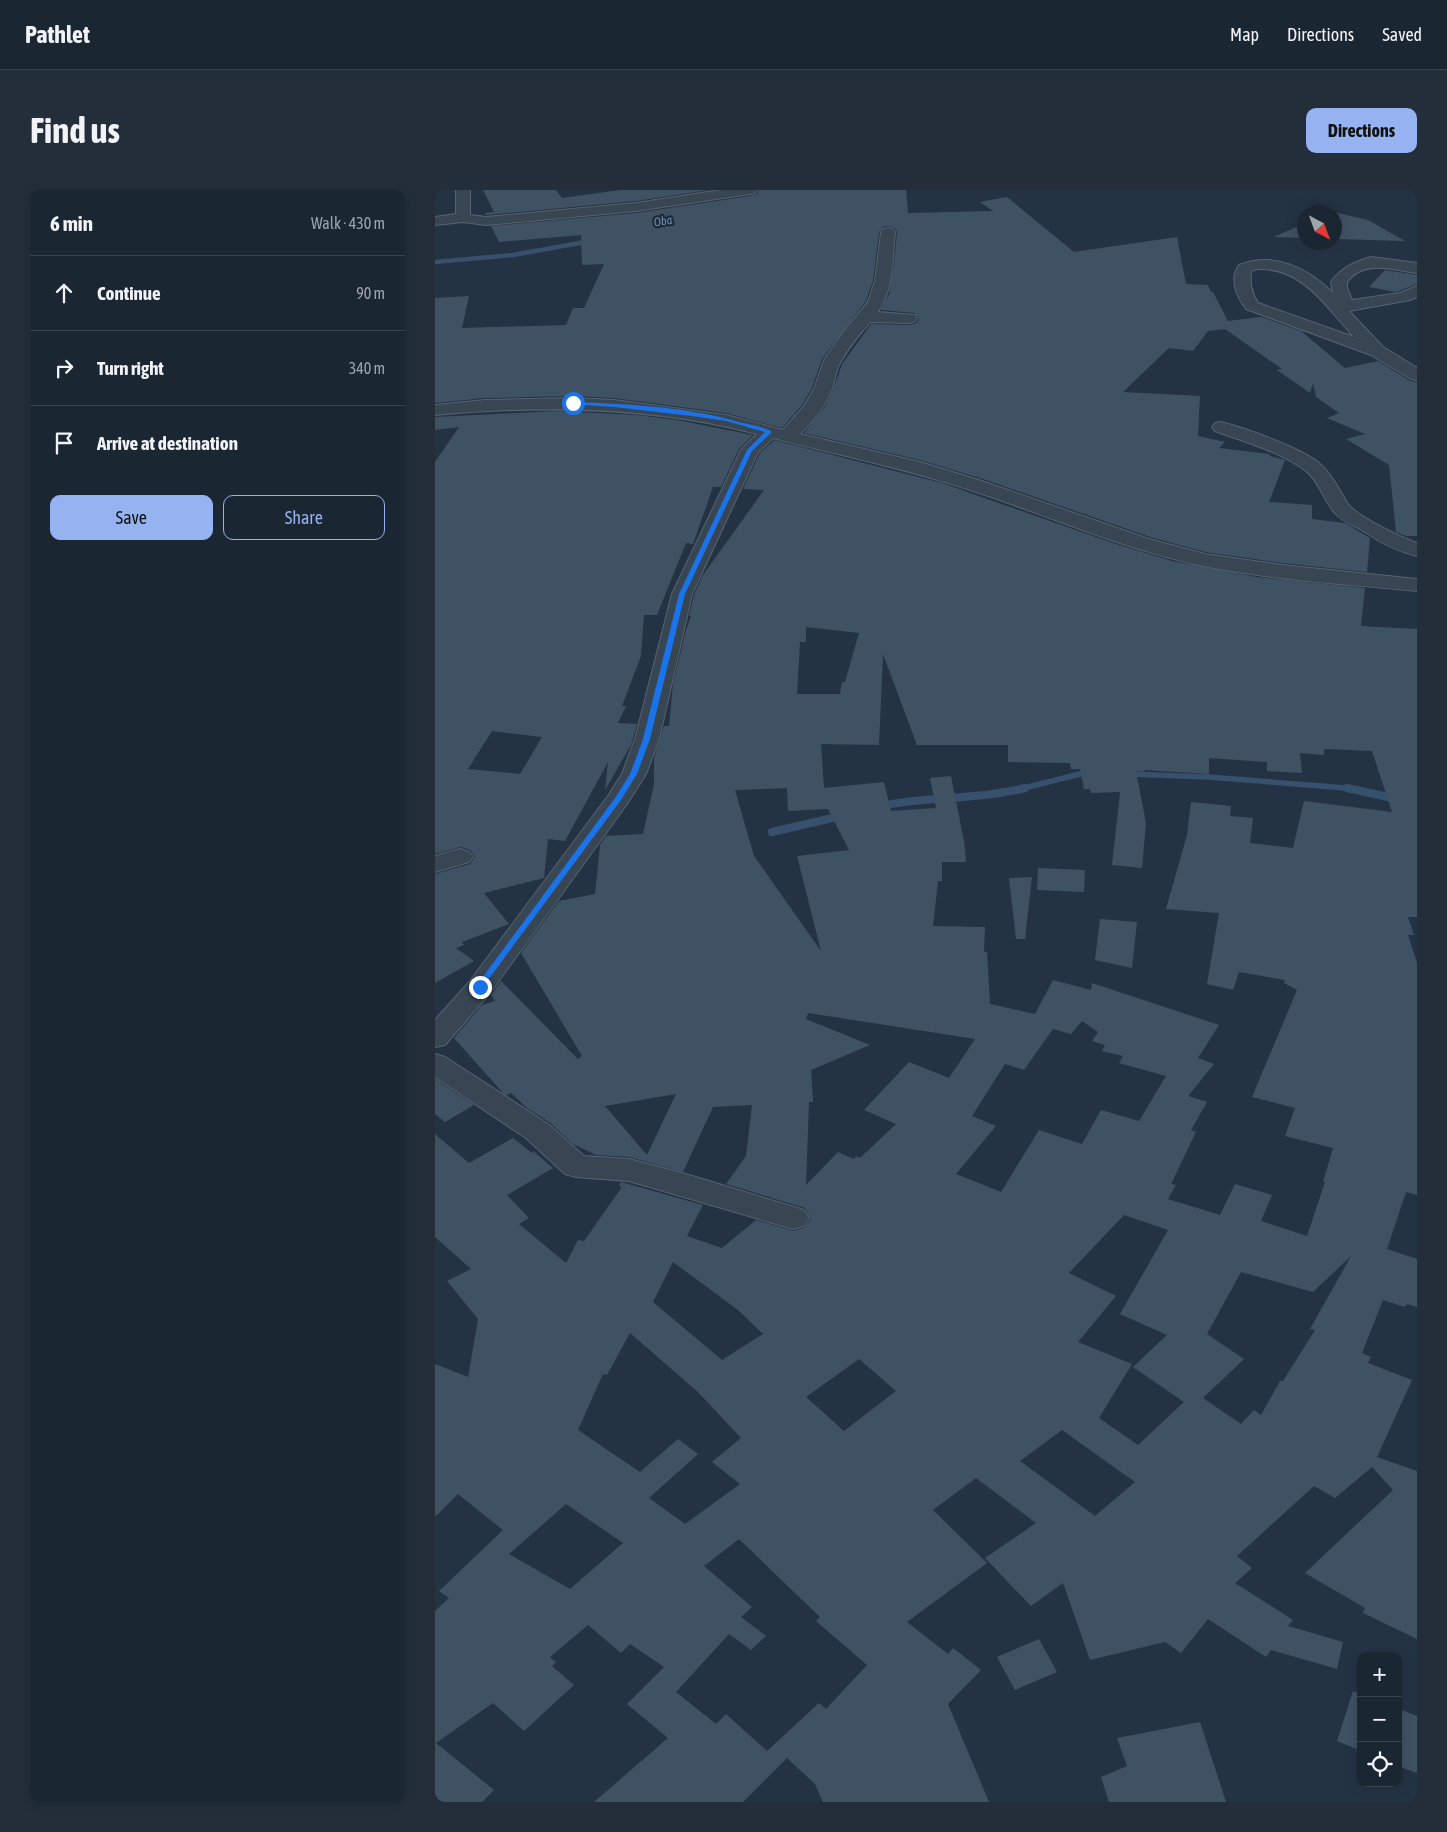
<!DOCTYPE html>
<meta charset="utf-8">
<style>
body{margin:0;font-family:"Asap Condensed",sans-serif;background:#242e3b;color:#f1f3f6}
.controls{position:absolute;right:15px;bottom:15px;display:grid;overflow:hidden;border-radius:10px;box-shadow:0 2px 12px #0003}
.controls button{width:45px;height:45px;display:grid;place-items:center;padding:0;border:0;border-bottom:1px solid #39434e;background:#1b2633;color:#f1f3f6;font:25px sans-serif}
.compass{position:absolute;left:862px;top:15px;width:45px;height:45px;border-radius:50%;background:#1b2633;box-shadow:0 2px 12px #0003;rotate:139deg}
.stop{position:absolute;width:15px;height:15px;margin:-11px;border:4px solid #1a73e8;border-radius:50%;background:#fff}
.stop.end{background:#1a73e8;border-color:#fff;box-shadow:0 1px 5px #0008}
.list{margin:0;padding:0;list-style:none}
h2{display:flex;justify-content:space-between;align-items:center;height:65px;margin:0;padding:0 20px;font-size:21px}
h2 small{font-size:16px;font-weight:400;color:#a0a5ac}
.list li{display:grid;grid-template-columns:32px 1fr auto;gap:15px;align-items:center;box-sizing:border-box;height:75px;padding:0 20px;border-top:1px solid #39434e}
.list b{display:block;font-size:19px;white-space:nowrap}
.list em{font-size:16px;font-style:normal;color:#a0a5ac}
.actions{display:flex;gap:10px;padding:15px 20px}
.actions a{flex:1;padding:11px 0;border:1px solid #95b2f1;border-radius:10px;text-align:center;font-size:18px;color:#95b2f1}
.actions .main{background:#95b2f1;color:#111}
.icon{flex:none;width:28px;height:28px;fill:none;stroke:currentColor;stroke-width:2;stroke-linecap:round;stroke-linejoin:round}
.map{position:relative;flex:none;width:982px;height:1612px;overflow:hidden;border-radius:10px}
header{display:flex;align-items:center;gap:30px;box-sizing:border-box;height:70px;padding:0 25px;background:#1b2633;border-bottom:1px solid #39434e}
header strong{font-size:24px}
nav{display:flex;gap:28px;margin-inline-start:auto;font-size:18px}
.intro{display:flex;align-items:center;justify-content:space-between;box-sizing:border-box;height:120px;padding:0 30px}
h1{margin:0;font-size:35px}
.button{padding:12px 22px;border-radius:10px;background:#95b2f1;color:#111;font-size:18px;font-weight:700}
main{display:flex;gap:30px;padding:0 30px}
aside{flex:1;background:#1b2633;border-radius:10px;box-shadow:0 2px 12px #0003}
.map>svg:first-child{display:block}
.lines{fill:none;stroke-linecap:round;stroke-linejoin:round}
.stream-far2{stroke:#36506d;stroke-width:4.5}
.stream-far1{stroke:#36506d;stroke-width:5.5}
.stream{stroke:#36506d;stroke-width:8}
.building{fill:#3f5264;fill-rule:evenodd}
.minor-casing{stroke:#576371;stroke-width:2}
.minor{fill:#384553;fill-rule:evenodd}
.route{fill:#1a73e8}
.labels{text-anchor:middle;stroke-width:4.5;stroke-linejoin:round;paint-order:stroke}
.far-water-label{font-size:12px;font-style:italic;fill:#7393b3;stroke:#1d2a39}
</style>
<header>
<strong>Pathlet</strong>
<nav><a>Map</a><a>Directions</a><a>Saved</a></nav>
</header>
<div class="intro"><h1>Find us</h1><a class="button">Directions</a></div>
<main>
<aside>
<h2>6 min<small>Walk · 430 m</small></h2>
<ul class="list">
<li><svg class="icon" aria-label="ahead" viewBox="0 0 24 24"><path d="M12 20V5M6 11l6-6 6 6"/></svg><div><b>Continue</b></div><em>90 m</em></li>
<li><svg class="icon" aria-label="right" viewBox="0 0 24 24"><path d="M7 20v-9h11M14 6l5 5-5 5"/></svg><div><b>Turn right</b></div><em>340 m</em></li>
<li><svg class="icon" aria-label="arrive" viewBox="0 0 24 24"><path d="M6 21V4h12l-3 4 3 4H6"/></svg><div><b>Arrive at destination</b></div></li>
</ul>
<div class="actions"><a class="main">Save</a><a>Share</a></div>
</aside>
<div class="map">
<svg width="982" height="1612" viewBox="0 0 982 1612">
<rect width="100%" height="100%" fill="#243344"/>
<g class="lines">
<path class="stream-far2" d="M0,72l78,-7 78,-14"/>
<path class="stream-far1" d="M693,584l80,3 151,12
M585,599l64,-16h7"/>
<path class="stream" d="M912,598l50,11
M446,616c47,-10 97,-6 144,-18
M337,642l69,-16"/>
</g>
<path class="building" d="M48,0h73l6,8 59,-8h88l-73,11 -150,14 -1,-2 9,-1z
M324,0h147l2,23 85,-2 -13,-9 27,-5 67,55 103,-15 9,47 22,1 3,7h2l15,29 33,-4 40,14 44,37 33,-7 32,20 7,1v154h-11l-10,-4 -7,-67 -43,-26 19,-5 -38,-16 12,-5 -23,-16 -3,-14 -3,10 -33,-23 5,-1 -57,-40 -17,2 -15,20 -24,-3 -46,44 77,4 -2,40 27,6 -6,6 51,6v2l15,4 -16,42 43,3v14l33,4 25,15 -3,34 -85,-9 -77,-11 -55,-15 -167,-58 -63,-19 -116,-27 21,-26 7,-14 10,-29 29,-40 38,1 7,-2 3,-4 -4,-6 -34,-3 8,-16 5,-30 3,-32 -2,-4 -7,-2 -5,1 -4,5 -6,49 -7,20 -44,58 -10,29 -10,17 -20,23 -56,-15 -112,-15 -41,-2 -88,2 -50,5v-105l34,-2 -7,32 104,-3 7,-17h11l20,-44 -22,1 -1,-30 -82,7 -8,-16 145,-13 114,-17 7,-2z
M894,21l39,9 37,21 -70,-2v-27h-9z
M870,33v15l-31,-1z
M950,80l32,5v9l-21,8 -27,-5z
M121,221l81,4 40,5 76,15 -14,14 -18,38h-8l-20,57 -7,-1 -29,72h-13l-3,41 -19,50h4l-8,17 19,1 -6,21 -26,45 3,-28 -43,79 -17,-2 -4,39 -60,15 25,31 -47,18 2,3 -8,3 18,13 -39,22v-109l35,-10 5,-7 -5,-7 -9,-3 -26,7v-392l24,-35 -24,3v-13zM57,541l50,6 -22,37 -52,-5z
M339,250l168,43 171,60 59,18 84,16 109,11 -4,38 56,3v288h-9l6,18h-6l9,28v232l-11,-3 -19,57 30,10v48l-10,-3 -2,3 -22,-7 -21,53 9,4 -3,6 44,17 -35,77 40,14v168l-54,-26 2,-5 -60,-35 88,-83 -21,-23 -37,31 -21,-12 -77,70 15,12 -17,15 58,37 -5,6 55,16 -6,27 -66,-19 -5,7 -58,-38 -27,34 -16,-11 -75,18 -27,-77 -32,23 -46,-48 51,-35 -60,-45 -43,32 54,53 -80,59 41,32 5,-6 28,22 -33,34 41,98h-166l-8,-18 -28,-26 -44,44h-149l74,-64 -41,-34 37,-37 -34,-23 -9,9 -33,-28 -38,32 6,5 -4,4 22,19 -50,46 -31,-28 -57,40 58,47 -12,12h-47v-191l14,-13 -10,-7 64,-61 -45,-36 -23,23v-153l33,13 10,-58 -31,-38 24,-12 -36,-32v-103l34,29 44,-25 19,15 1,-2 20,17 -46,27 22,23 -10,6 47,39 12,-23 6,1 38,-54 -3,-1 2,-4 82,23 -16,31 35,12 34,-28 37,11 11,-3 7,-9 -6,-11 -79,-24 20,-28 6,-51 -39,2 -30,65 -54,-15 -33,-2 -23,-11 -24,-22 -22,-14 -16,-15 -5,2 -3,-2 -49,-55 28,-33 13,-4 -4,-6 10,-14 77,78 4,-3 -61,-103 38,-52 36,-7 5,-49 6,-9 37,-2 11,-50v-26l10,-32h5l4,-42 13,-54 5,-14h-2l5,-21 9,-20 61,-85 -21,-1 17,-36zM371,437l53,6 -14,49h-3l-2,12h-43l3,-52h6zM448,464l34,91h91v17l62,1 1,6h9l4,20h6l1,4 29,-1 -8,73 30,3 4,-45 -10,-52 9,1 -1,-2 65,4v-16l58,4v9l35,2 -2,-20 24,2v-6l48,2 20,61 -88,-11 -11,47 -43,-5 3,-25 -23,-2 1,-10 -40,-4 -4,33 -21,74 53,4 -12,71 26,6 6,-18 46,8 -1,3 13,7 -45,107 43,11 -10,28 48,12 -10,34h2l-18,54 -46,-15 11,-26 -37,-11 -15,31 -52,-16 8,-14 -5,-1 25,-52 -5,-2 16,-28 -19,-6 26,-32 -16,-6 21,-33 -127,-42 -1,7 -38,-10 -18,34 -45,-10 -3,-52h-3l1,-25 -52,-1 5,-45h4v-19h24l-2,-21 -13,-65 -21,2 6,30 -45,3 -7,-29 -60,6 -3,-44 58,1zM352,598l1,23 40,-2 21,41 -52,6 24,95 -67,-95 -19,-66zM373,823l167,26 -26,39 -40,-16 -45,48 32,14 -36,34 -3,-2 -3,3 -16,-7 -32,33 3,-83h4l-2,-32 59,-25 -64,-26zM647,831l16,11 -6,9 13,4 -3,6 21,5 -4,7 47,13 -27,45 -38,-11 -19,34 -43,-14 -38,62 -45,-18 40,-48 -24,-10 33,-52 19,6 29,-41 18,5zM241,904l-29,61 -42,-49zM689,1025l44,15 -48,84 47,21 -34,32 51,35 -46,43 -39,-27 33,-54 -54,-22 38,-46 -47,-23zM916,1066l-41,73 5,1 -32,51h-3l-19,34 -7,-5 -13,14 -38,-26 41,-39 -37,-25 34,-62 72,20zM238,1072l65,48 25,24 -41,26 -69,-58zM195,1143l68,59 43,46 -29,24 28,22 -55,40 -36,-26 49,-44 -20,-15 -38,33 -62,-42 25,-56 4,1zM424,1169l37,32 -52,40 -38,-34zM627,1240l73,52 -40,34 -75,-55zM131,1314l57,39 -53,46 -61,-35zM304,1349l81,78 -4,4 51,44 -41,44 -7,-6 -52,48 -41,-37 -10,10 -40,-32 53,-58 22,16 15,-14 -25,-19 11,-10 -48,-41z
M603,678l47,2 -1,22 -47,-2z
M597,687l-7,62h-9l-7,-61z
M665,729l37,3 -5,46 -37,-8z
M0,889l39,26 -29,17 -10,-8z
M604,1449l18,33 -42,18 -18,-33z
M918,1501l8,3v57l-24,-10z
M964,1519l18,7v57l-19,-7z
M765,1532l26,80h-117l-8,-25 26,-11 -10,-28z"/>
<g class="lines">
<g class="minor-casing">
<path id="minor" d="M21,0h14v25l16,2 150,-14 85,-13h36l-2,3 -5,1 -114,17 -150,14 -23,-3 -28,3v-8l21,-3z
M453,38l5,1 2,3c-3,28 -1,56 -17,80l37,3 2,3 -2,3 -6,2 -39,-1c-11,13 -22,26 -30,41 -4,7 -5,15 -7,23 -5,18 -20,35 -33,48l120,28 62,19 167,58 56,15 77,11 135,14v12c-71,-7 -144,-11 -214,-25 -81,-17 -158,-52 -236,-77 -64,-21 -129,-34 -194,-51l-15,14 -66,142 -33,145 -13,35 -19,30 -137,189 -45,52 -10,2v-27l35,-39 138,-185 14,-22 13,-35 37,-145 69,-144 16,-16c-105,-28 -215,-29 -322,-19v-10l50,-5 88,-2 41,2 112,15 57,15 21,-24 10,-17 10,-29 18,-26 26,-32 7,-21 6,-49 2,-3z
M936,67l46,6v10c-23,-3 -54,-14 -70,9v6l5,12 48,-7 17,-7v11l-7,3 -61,11 34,36 34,21v12l-6,-1 -40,-24 -125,-46c-9,-12 -17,-30 -7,-44 34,-14 69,3 94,28l-2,-11c10,-14 23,-20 40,-25zM822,79c46,-2 69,38 97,68l-96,-34c-7,-11 -8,-20 -7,-32z
M786,232c24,6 80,26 98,41 13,11 20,27 29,41 9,13 53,33 69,39v13c-20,-5 -35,-12 -52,-24 -11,-7 -23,-10 -31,-20 -11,-13 -15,-31 -28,-41 -26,-20 -62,-29 -91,-40l-3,-4 3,-4z
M25,659l9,3 4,5 -4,5 -34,10v-16z
M0,864l10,3 103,67 36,32 45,3 60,16 115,35 5,8 -5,8 -11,3 -164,-48 -53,-4 -11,-3 -39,-36 -91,-61z"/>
</g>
<use href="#minor" class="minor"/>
</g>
<path class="route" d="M138,212c56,2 116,5 170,21 9,2 21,4 29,9l-20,19 -67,143 -35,145 -13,35 -16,26 -139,188h-5v-3l138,-187 15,-24 13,-35 36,-145 68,-144 18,-18 -39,-11 -34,-5 -78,-9 -43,-3z"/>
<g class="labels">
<g class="far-water-label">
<text transform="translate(228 31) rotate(-9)" y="4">Oba</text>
</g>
</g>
</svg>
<div class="controls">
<button>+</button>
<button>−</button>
<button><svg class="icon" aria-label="locate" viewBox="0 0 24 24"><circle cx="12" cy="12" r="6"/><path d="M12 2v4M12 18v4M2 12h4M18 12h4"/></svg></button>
</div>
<svg class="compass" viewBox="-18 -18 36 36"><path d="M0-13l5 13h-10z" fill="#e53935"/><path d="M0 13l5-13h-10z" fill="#a0a5ac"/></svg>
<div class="stop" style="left:138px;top:213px"></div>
<div class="stop end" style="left:45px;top:797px"></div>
</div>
</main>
